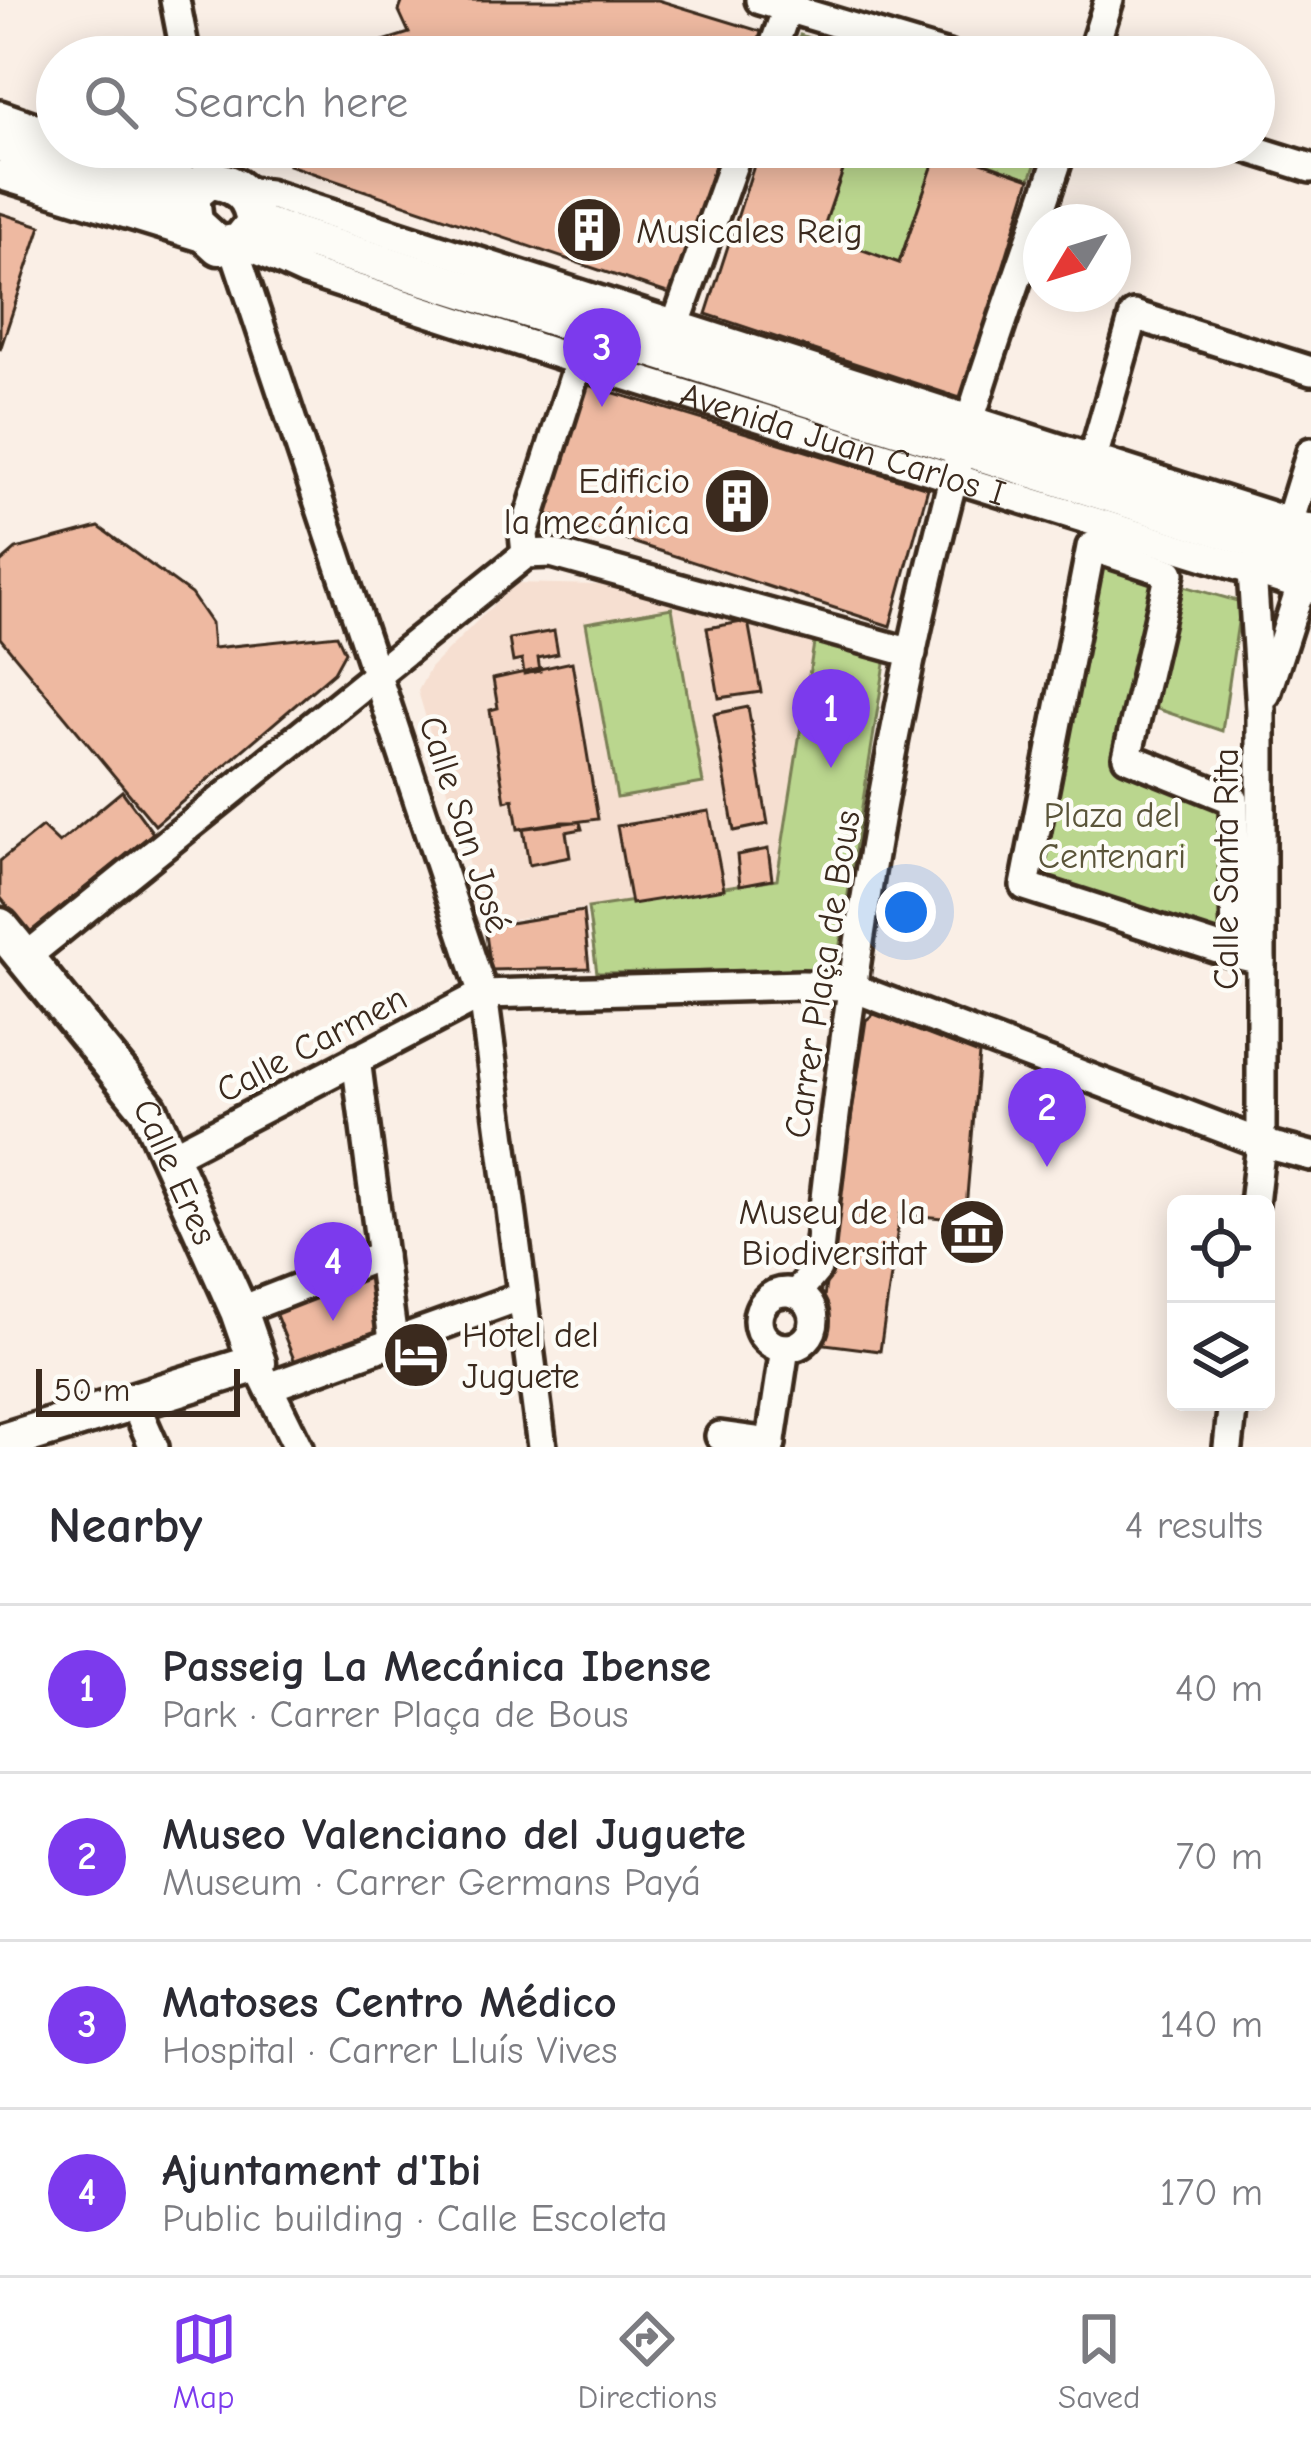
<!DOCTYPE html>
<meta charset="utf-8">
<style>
body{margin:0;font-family:"Comic Neue",sans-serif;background:#f2f2f3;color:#2b2b33}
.controls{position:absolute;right:36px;bottom:36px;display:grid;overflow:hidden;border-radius:18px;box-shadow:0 6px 30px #0003}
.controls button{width:108px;height:108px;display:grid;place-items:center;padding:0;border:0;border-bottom:3px solid #e1e1e2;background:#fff;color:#2b2b33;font:60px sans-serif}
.compass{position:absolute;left:1023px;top:204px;width:108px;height:108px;border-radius:50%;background:#fff;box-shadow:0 6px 30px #0003;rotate:232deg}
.scale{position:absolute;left:36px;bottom:30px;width:204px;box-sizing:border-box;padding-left:12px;border:6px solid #3b2a1e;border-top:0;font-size:33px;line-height:42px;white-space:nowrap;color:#3b2a1e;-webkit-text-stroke:9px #fdfcf7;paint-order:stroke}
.you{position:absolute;left:906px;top:912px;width:42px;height:42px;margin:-30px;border:9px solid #fff;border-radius:50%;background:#1a73e8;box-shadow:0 0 0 18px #1a73e833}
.badge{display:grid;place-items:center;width:78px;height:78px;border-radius:50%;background:#7c3aed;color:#fff;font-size:39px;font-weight:700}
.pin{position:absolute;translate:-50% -99px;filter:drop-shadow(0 3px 6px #0008)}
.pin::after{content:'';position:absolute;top:63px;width:42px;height:36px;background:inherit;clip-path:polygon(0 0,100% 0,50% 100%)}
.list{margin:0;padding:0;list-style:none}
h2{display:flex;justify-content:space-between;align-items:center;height:156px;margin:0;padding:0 48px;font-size:51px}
h2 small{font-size:39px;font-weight:400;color:#7c7c81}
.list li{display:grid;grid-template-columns:78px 1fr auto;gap:36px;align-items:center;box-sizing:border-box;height:168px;padding:0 48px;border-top:3px solid #e1e1e2}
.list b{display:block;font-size:45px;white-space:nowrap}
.list p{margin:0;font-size:39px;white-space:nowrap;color:#7c7c81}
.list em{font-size:39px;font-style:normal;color:#7c7c81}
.icon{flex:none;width:66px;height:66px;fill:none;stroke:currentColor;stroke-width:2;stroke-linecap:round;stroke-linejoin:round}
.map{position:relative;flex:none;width:1311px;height:1447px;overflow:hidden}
.search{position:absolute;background:#fff;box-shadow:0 6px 30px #0003;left:36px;right:36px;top:36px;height:132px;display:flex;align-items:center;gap:30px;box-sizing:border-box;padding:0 42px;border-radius:66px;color:#7c7c81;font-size:45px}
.sheet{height:828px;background:#fff}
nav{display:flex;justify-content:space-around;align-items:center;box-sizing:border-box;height:168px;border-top:3px solid #e1e1e2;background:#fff;font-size:33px;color:#7c7c81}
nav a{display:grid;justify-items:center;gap:6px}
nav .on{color:#7c3aed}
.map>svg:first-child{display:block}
.built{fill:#f6dfd1}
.green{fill:#bad68e;stroke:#7a8056;stroke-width:3}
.building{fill:#eeb9a1;stroke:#3b2a1e;stroke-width:3}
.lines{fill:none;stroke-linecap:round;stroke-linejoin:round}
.street-casing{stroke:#3b2a1e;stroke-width:36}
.secondary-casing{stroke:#3b2a1e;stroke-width:45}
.street{stroke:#fdfcf7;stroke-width:27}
.secondary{stroke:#fdfcf7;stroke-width:36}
.labels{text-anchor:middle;stroke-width:9;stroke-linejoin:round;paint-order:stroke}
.poi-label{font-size:36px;fill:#3b2a1e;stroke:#fdfcf7;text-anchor:start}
.street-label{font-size:36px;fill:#3b2a1e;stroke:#fdfcf7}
.park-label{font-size:36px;fill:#5b553a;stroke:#fdfcf7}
</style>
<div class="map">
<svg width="1311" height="1447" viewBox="0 0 1311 1447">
<rect width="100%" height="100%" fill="#faefe6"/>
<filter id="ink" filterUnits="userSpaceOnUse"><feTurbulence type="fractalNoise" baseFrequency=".00833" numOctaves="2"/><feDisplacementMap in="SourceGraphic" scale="24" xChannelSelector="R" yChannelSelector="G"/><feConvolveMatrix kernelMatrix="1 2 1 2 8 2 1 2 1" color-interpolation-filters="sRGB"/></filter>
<g filter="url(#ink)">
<path class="built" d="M515,583l126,3 174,51 -38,242 -291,45 -68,-233 12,-23z"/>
<path class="green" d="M800,35l66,22h-75z
M851,147h88l-40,116 -78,-28z
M942,147h100l-12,32z
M1091,547l73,24 -42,191 108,41 -3,148 -201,-72z
M1173,583l68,19 -19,129 -82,-28z
M672,608l31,175 -86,15 -31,-175z
M815,637l71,20 -50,312 -239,4 -9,-65 189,-29z"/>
<path class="building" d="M403,0h255l108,33 -9,24h-424l76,-24 -10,-22z
M295,147h431l-53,148 -384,-130z
M760,147h91l-30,88 78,28 40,-116 91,32 -67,220 -257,-85z
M0,213l41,13 -41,124z
M585,384l343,104 -38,138 -344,-112z
M99,527l92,67 20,29 2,25 124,-13 8,17 -11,20 -179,153 -155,-187v-75l16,-14z
M748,621l13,71 -42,6 -12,-70z
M554,631l4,23 -20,4 2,13 -16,3 -2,-14 -9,2 -4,-23z
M572,662l26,157 -80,10 -5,-30 -8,2 -15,-91 8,-2 -5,-29z
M748,707l20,117 -34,7 -20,-117z
M122,791l31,42 -124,100 -29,-36v-36l42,-34 17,16z
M709,811l15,78 -93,15 -14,-78z
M562,822h18l2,7 -16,3 4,25 -41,8 -6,-37z
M768,849l4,30 -32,6 -3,-30z
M583,911l6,57 -98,2 -6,-43z
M874,1014l105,40 -14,166 -65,-6 -20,137 -63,-8 49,-323z
M383,1261l4,75 -90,31 -25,-62z"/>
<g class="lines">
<g class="street-casing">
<g id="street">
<path d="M175,0l11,57"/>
<path d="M760,0l191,57"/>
<path d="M770,57l20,-57"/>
<path d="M1091,57l18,-57"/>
<path d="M0,115l57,20"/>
<path d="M90,147l108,37"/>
<path d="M203,147l6,33"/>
<path d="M1244,147l67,21"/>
<path d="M0,175l205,63"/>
<path d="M243,191l25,3 1043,335"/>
<path id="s1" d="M240,242l66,30 273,89 732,228"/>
<path d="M233,245l250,749 59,453"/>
<path d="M672,335l67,-188"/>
<path d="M1093,458l41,-143 177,56"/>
<path d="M526,554l25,-1 361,100"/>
<path d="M526,554l-2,-20 55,-173"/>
<path d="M1266,694l35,-108"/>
<path d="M1236,954l-2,-154 -107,-43 43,-184 -79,-26 -66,339 211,68 25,6"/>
<path d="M26,957l500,-403"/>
<path d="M356,1059l37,281"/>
<path d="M172,1156l311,-162 319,-9 46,1 413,157 50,13"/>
<path d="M1254,1204l7,-61v-433l-9,-139 29,-22 30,-97"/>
<circle cx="786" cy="1320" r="28"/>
<path d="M796,1294l21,-25c29,-265 67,-528 135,-786 30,-113 74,-225 110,-336"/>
<path d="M239,1311l143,-56"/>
<path d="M261,1372l37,75"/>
<path d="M269,1387l253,-91"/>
<path d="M135,1404l19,43"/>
<path d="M720,1436l51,7"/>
<path d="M770,1447l15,-99"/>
<path d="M1228,1447l5,-45"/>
</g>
</g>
<g class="secondary-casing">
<g id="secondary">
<path d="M0,143l188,63"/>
<path d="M209,180c27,2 43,15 46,43l-15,19 -21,4 -25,-23 -3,-28z"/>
<path d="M255,223l1056,334"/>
<path id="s2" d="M0,927l148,182 91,202 18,52 -257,80"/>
</g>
</g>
<use href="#street" class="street"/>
<use href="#secondary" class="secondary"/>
</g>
</g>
<defs>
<g id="building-disc" transform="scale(3.45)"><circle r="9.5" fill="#3b2a1e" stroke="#fdfcf7"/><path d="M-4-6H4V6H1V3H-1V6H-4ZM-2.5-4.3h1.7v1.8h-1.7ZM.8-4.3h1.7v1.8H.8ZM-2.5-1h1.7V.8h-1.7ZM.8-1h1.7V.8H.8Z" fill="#fff"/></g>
<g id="museum-disc" transform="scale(3.45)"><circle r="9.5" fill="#3b2a1e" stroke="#fdfcf7"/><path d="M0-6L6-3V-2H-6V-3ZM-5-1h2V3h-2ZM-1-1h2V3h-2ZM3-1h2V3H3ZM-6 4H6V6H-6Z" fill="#fff"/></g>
<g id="hotel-disc" transform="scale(3.45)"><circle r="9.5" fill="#3b2a1e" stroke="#fdfcf7"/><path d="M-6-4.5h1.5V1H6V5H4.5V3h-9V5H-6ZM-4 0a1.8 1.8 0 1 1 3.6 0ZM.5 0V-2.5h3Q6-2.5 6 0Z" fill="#fff"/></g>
</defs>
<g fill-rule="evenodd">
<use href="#building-disc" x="589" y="230"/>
<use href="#building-disc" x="737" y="501"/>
<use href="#museum-disc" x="972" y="1232"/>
<use href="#hotel-disc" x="416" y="1355"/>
</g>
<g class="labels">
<g class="poi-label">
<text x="636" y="243">Musicales Reig</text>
<text x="690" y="493" text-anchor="end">Edificio<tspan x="690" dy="41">la mecánica</tspan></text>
<text x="926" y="1224" text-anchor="end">Museu de la<tspan x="926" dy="41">Biodiversitat</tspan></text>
<text x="462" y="1347">Hotel del<tspan x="462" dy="41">Juguete</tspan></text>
</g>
<g class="street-label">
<text dy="13" stroke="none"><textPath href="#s1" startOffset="636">Avenida Juan Carlos I</textPath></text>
<text transform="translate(466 824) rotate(72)" y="13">Calle San José</text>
<text transform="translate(1225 869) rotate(-90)" y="13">Calle Santa Rita</text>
<text transform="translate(821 974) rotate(-81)" y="13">Carrer Plaça de Bous</text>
<text transform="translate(311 1043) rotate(-28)" y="13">Calle Carmen</text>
<text dy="13" stroke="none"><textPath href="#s2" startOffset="303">Calle Eres</textPath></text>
</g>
<g class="park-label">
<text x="1112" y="827">Plaza del<tspan x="1112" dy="41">Centenari</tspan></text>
</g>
</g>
</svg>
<div class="controls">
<button><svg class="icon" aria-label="locate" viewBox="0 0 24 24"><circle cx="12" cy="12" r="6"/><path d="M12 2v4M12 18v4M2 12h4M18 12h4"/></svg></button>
<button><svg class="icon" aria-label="layers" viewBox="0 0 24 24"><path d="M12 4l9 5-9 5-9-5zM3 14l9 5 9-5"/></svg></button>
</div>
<svg class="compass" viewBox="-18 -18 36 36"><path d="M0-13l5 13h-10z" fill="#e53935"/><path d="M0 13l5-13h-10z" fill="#7c7c81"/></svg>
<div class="scale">50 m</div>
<div class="you"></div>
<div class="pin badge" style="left:831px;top:768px">1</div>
<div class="pin badge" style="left:1047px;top:1167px">2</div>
<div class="pin badge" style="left:602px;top:407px">3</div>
<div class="pin badge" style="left:333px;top:1321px">4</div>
<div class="search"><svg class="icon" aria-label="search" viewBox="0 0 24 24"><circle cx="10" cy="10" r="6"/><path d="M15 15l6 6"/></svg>Search here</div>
</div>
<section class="sheet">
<h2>Nearby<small>4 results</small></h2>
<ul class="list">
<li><span class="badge">1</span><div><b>Passeig La Mecánica Ibense</b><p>Park · Carrer Plaça de Bous</p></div><em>40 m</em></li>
<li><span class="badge">2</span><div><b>Museo Valenciano del Juguete</b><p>Museum · Carrer Germans Payá</p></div><em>70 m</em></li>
<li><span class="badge">3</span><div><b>Matoses Centro Médico</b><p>Hospital · Carrer Lluís Vives</p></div><em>140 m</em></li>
<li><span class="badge">4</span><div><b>Ajuntament d'Ibi</b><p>Public building · Calle Escoleta</p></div><em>170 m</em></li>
</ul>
</section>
<nav>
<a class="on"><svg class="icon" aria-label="map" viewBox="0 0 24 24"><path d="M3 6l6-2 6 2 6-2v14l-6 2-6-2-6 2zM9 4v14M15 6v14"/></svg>Map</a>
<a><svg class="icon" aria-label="directions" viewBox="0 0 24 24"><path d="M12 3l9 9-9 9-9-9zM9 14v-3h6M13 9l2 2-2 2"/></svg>Directions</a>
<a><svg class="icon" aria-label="saved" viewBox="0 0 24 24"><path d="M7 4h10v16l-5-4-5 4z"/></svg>Saved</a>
</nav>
